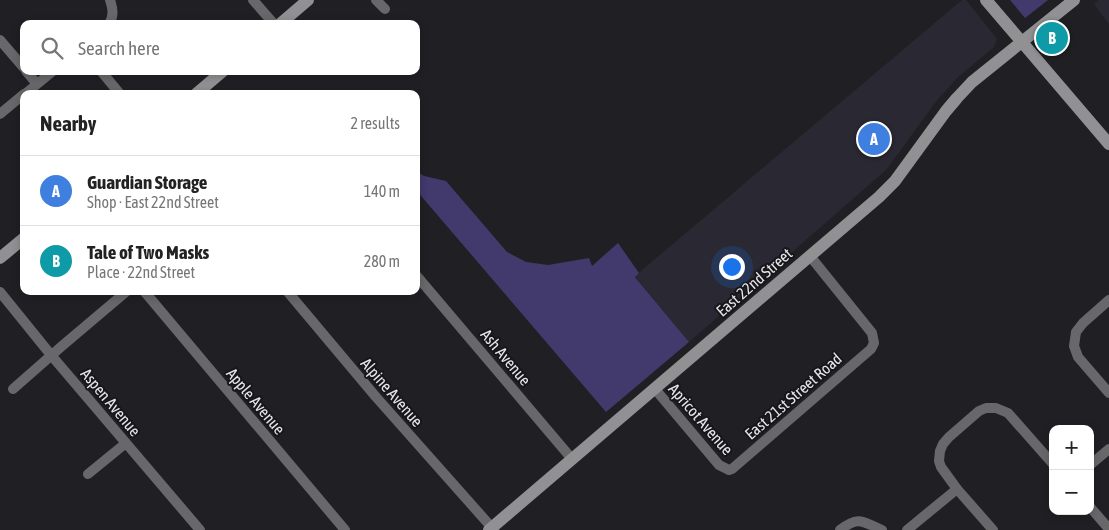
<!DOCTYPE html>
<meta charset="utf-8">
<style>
body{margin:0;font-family:"Asap Condensed",sans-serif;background:#f2f2f2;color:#222}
.controls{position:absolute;right:15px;bottom:15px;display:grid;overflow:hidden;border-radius:10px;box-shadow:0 2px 8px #0003}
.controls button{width:45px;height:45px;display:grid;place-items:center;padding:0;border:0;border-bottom:1px solid #e0e0e0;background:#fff;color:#222;font:25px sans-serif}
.you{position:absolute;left:731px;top:266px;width:18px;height:18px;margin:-12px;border:4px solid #fff;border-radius:50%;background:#1a73e8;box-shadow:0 0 0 8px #1a73e833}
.badge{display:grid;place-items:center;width:32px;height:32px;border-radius:50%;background:#656082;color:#fff;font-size:16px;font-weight:700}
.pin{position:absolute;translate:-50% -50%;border:2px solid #fff;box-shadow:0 1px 5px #0006}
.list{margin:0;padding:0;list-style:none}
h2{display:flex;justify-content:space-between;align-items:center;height:65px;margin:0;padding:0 20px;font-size:21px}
h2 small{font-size:16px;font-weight:400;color:#767676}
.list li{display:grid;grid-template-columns:32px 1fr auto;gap:15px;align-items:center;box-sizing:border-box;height:70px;padding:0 20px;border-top:1px solid #e0e0e0}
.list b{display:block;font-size:19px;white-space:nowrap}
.list p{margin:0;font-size:16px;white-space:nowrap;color:#767676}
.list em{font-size:16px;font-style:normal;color:#767676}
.icon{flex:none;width:28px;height:28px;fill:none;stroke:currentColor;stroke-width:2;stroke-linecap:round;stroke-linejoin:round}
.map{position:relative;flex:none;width:1109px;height:530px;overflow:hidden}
.search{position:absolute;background:#fff;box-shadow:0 2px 8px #0003;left:20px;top:20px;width:400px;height:55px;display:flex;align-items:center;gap:12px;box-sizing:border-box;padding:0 18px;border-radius:10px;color:#767676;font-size:19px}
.panel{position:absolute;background:#fff;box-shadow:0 2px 8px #0003;left:20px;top:90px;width:400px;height:205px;border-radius:10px}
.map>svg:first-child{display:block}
.built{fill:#2a2832}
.green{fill:#42396c}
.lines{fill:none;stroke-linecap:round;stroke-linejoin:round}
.street{stroke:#68686a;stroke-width:10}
.secondary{stroke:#919194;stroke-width:12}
.labels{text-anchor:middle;stroke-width:4;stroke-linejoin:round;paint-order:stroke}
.street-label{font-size:16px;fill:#e7e7ea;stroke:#17161a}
</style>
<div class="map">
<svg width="1109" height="530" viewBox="0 0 1109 530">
<rect width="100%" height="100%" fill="#202024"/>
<path class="built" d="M962,0h4l31,39 -3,8 -36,30 -20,22 -52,71 -197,172 -54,-66z
M1099,0h10v24l-15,-20z"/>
<path class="green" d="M1010,0h38l-23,18z
M416,171l8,5 22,5 61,71 19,10 22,3 41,-7 3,8 26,-23 21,30 -4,4 54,65 -83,70 -190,-222z"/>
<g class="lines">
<path class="street" d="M253,0l21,24
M376,0l9,9
M109,24c5,-8 4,-15 1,-24
M0,40l24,28
M26,71l11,13
M101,71l19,23
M25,94l28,-23
M0,114l24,-20
M416,275l156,184
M144,291l201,239
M287,291l89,106 118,133
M0,292l51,63 149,175
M1109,300l-26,23 -7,9 -2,14 4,11 31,36
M13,389l49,-43 65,-55
M655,389l64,76 10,5 3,-1 139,-120 3,-6 -2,-10 -62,-77
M1090,465l19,-16
M88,474l38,-31
M1090,507l19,22
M840,530c19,-15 23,-8 42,0
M907,530l50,-41
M993,530l-36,-41 -16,-22 -2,-6 1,-10 3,-7 6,-7 30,-26 7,-3h10l12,5 45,51"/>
<path class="secondary" d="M986,0l123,144
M280,24l28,-24
M196,94l27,-23
M0,258l24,-20
M489,530l390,-333 16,-16 51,-70 11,-13 15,-16 102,-82"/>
</g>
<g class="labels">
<g class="street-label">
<text transform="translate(754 282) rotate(-41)" y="6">East 22nd Street</text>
<text transform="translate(506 357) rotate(50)" y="6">Ash Avenue</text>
<text transform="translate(392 392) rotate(49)" y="6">Alpine Avenue</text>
<text transform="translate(793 396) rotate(-41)" y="6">East 21st Street Road</text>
<text transform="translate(256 401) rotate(50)" y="6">Apple Avenue</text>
<text transform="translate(111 402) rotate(50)" y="6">Aspen Avenue</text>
<text transform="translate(701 419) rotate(49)" y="6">Apricot Avenue</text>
</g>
</g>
</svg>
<div class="controls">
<button>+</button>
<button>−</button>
</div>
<div class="you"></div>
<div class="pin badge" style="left:874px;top:139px;background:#3f7fe0">A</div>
<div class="pin badge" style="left:1052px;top:38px;background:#0f9aa8">B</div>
<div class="search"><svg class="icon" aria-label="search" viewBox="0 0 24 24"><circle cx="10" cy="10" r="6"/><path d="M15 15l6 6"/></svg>Search here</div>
<section class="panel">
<h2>Nearby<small>2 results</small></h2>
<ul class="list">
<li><span class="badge" style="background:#3f7fe0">A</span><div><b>Guardian Storage</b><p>Shop · East 22nd Street</p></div><em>140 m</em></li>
<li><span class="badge" style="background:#0f9aa8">B</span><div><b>Tale of Two Masks</b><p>Place · 22nd Street</p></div><em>280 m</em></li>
</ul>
</section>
</div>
